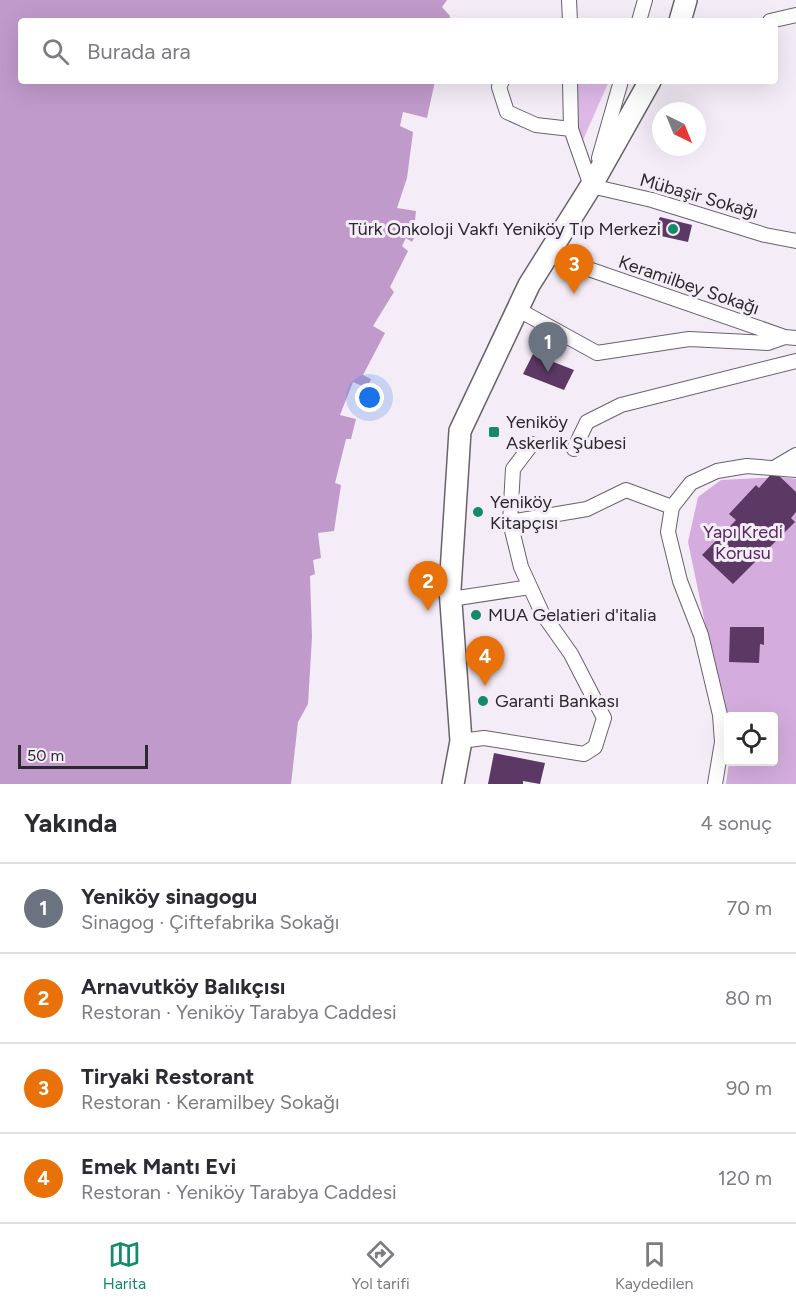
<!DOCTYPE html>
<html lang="tr">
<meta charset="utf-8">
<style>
body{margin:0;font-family:Figtree,sans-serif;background:#f2f2f3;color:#2b2b33}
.controls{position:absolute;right:18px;bottom:18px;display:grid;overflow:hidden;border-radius:6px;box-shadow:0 6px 24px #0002}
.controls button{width:54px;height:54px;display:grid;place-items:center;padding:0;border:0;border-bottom:2px solid #e1e1e2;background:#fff;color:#2b2b33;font:30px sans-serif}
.compass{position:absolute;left:652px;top:102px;width:54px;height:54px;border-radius:50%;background:#fff;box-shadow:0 6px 24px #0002;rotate:137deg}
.scale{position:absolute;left:18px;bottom:15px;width:130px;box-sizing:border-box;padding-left:6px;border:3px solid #2c292d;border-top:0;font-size:16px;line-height:21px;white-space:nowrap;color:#2c292d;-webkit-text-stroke:4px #f4ecf7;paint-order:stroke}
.you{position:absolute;left:370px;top:398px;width:21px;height:21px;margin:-15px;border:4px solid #fff;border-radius:50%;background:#1a73e8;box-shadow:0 0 0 9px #1a73e833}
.badge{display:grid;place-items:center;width:39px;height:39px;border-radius:50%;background:#148a6b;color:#fff;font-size:20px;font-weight:700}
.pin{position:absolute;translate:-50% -50px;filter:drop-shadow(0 2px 3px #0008)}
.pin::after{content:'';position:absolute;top:32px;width:21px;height:18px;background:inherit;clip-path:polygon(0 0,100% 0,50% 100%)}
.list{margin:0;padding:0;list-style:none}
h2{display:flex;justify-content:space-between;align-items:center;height:78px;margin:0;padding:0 24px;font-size:26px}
h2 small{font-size:20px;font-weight:400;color:#7c7c81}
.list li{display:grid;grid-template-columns:39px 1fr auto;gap:18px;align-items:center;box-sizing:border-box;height:90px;padding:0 24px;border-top:2px solid #e1e1e2}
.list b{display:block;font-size:22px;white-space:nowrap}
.list p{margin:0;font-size:20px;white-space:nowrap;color:#7c7c81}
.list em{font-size:20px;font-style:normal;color:#7c7c81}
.icon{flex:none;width:33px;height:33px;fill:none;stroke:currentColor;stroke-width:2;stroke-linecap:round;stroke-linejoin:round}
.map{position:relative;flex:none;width:796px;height:784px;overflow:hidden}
.search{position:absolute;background:#fff;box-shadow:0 6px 24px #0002;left:18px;right:18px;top:18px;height:66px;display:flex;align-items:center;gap:15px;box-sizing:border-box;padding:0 21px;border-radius:6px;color:#7c7c81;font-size:22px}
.sheet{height:438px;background:#fff}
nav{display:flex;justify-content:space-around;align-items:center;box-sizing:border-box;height:84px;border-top:2px solid #e1e1e2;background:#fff;font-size:16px;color:#7c7c81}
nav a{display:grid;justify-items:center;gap:3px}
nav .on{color:#148a6b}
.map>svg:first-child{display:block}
.green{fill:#deb9e8}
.forest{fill:#d4adde}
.water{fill:#c09aca}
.building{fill:#5b3964}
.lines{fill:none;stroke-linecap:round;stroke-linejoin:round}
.street-casing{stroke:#69626b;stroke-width:16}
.primary-casing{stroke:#69626b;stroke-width:24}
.street{stroke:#fff;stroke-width:14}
.primary{stroke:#fff;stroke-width:21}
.poi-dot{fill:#148a6b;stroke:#f4ecf7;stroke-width:2}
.labels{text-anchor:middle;stroke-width:6;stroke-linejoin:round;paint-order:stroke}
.street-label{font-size:18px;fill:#2c292d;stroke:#f4ecf7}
.poi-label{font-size:18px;fill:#2c292d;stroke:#f4ecf7;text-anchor:start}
.park-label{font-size:18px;fill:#54255f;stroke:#f4ecf7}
</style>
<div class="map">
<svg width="796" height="784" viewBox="0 0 796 784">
<rect width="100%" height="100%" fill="#f4ecf7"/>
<path class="green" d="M577,81h32l-33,75z"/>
<path class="forest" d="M780,477l16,2v305h-70l3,-22h45v-46h-46v17l-40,-191 10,-45 23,-17z"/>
<path class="water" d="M0,0h447l-5,7 8,9 -1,5h-428v60h414l-8,37 -24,-6 -3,14 13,6 -6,46 -10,30 19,3 -2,19 2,4 -4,8 -6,-4 -4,8 6,5 -18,36 4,5 -21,34 12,7 -22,42 8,4 -4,9 -14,-6 -13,33 16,4 -5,20h-5l-11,44 6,2 -7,46 -16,2 3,25 -8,2 2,14 -5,2 2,61 -4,67 -10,18 -7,62h-291z"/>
<path class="building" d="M660,217l32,8 -4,17 -36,-8z
M533,354l41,16 -10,20 -41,-16z
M774,471l22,21v20l-5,6 4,4 -62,62 -31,-29 34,-35 -7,-6 27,-29 3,3z
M730,627h34v18l-4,-1 -1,19 -30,-1z
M494,753l51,10 -5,21 -17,-3v3h-35z"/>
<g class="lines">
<g class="street-casing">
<path id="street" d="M569,0l1,21
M639,21l6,-21
M770,21l26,-6
M502,81l-3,6 8,25 29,13 35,4
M570,81l1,48 20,57
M599,158l22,-77
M591,186l61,14 113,35 31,6
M548,255l237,82
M517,309l80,44 92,-14 79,4 17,-6 11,1
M574,449l13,-27 34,-17 175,-44
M774,468l22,-13
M510,522l77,-13 39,-19 46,17
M451,599l79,-12
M461,741l23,-3 100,16 11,-7 9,-29 -33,-64 -29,-41 -21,-46 -11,-45 3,-53 19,-25
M715,784l7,-42 -2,-27 -19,-80 -21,-54 -12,-49 4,-25 19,-24 26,-12 30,-5 49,4"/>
</g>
<g class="primary-casing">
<path id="primary" d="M680,21l6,-21
M453,784l8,-43 -11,-152 10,-158 69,-146 62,-99 59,-105"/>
</g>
<use href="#street" class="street"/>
<use href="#primary" class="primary"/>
</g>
<g class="poi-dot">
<circle cx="673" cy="229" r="6"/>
<rect x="488" y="426" width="12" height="12" rx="3"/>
<circle cx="478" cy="512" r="6"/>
<circle cx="476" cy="615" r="6"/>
<circle cx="483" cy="701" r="6"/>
</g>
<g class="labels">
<g class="street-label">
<text transform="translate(699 196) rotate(16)" y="6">Mübaşir Sokağı</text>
<text transform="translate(689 285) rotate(19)" y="6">Keramilbey Sokağı</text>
</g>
<g class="poi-label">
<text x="661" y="235" text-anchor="end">Türk Onkoloji Vakfı Yeniköy Tıp Merkezi</text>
<text x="506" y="428">Yeniköy<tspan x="506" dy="21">Askerlik Şubesi</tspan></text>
<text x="490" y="508">Yeniköy<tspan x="490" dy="21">Kitapçısı</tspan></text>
<text x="488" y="621">MUA Gelatieri d'italia</text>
<text x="495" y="707">Garanti Bankası</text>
</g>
<g class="park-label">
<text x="743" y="538">Yapı Kredi<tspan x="743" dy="21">Korusu</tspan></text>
</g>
</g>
</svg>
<div class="controls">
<button><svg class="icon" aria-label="locate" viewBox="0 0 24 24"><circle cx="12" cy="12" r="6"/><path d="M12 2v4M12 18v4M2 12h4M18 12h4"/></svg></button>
</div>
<svg class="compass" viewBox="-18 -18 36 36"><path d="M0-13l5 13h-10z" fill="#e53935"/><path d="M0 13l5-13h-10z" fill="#7c7c81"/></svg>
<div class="scale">50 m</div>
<div class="you"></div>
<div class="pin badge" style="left:548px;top:372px;background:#6b7280">1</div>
<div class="pin badge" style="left:428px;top:611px;background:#e8710a">2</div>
<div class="pin badge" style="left:574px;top:294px;background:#e8710a">3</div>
<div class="pin badge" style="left:485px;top:686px;background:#e8710a">4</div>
<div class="search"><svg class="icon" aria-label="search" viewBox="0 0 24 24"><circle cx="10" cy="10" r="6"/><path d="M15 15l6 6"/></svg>Burada ara</div>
</div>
<section class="sheet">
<h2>Yakında<small>4 sonuç</small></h2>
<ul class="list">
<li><span class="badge" style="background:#6b7280">1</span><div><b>Yeniköy sinagogu</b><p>Sinagog · Çiftefabrika Sokağı</p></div><em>70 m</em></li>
<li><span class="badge" style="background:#e8710a">2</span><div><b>Arnavutköy Balıkçısı</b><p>Restoran · Yeniköy Tarabya Caddesi</p></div><em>80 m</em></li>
<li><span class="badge" style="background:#e8710a">3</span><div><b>Tiryaki Restorant</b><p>Restoran · Keramilbey Sokağı</p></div><em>90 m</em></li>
<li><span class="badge" style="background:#e8710a">4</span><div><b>Emek Mantı Evi</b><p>Restoran · Yeniköy Tarabya Caddesi</p></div><em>120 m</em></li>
</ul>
</section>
<nav>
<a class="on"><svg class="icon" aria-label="map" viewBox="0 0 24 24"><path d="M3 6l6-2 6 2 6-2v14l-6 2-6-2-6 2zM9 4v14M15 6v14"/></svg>Harita</a>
<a><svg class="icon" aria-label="directions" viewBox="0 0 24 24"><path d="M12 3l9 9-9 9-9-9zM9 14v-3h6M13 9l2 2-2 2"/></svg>Yol tarifi</a>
<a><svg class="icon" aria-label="saved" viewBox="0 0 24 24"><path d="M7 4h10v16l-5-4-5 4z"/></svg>Kaydedilen</a>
</nav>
